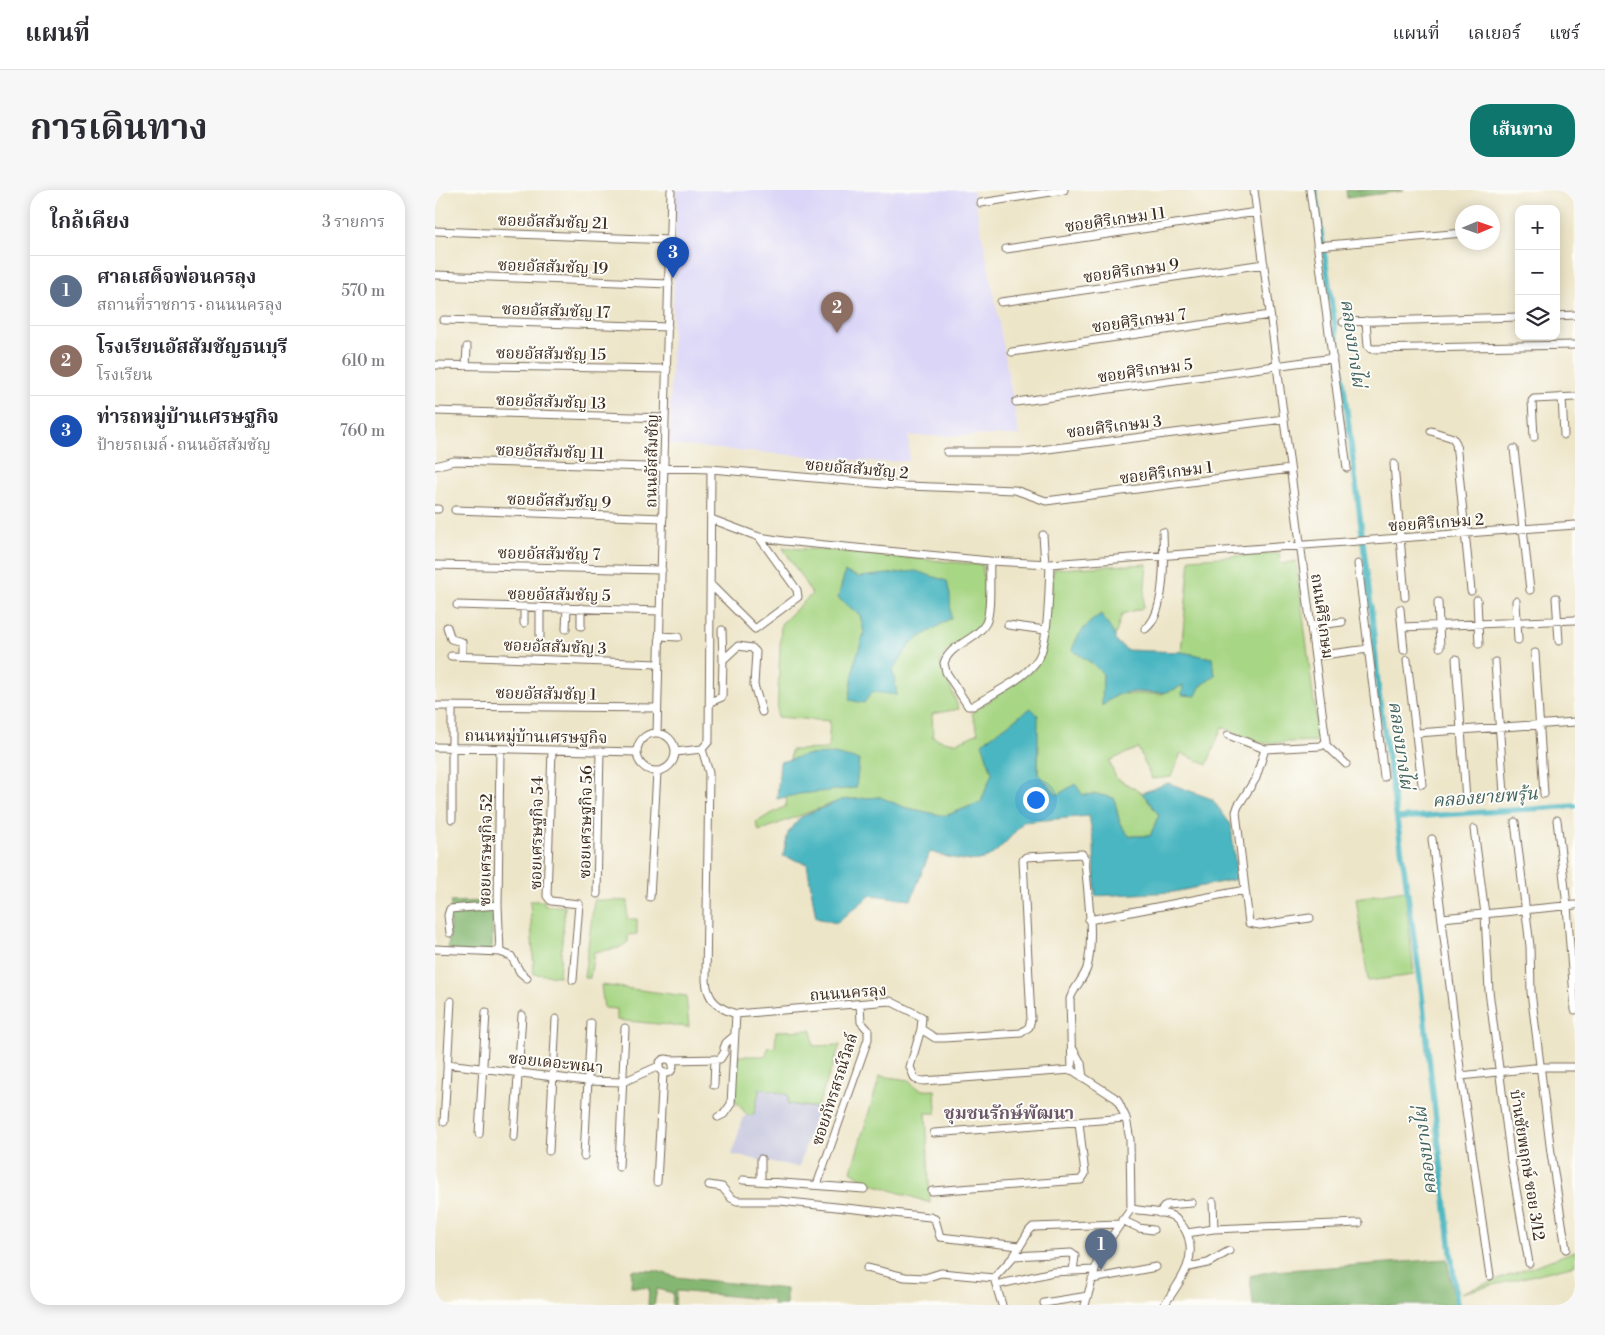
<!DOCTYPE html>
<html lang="th">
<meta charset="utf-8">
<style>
body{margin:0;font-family:"Libre Bodoni","Noto Serif Thai",serif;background:#f7f7f7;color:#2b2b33}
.controls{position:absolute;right:15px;top:15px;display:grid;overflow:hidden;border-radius:10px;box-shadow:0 2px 12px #0003}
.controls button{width:45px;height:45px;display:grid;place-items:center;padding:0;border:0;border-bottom:1px solid #e1e1e2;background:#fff;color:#2b2b33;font:25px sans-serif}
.compass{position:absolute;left:1020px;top:15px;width:45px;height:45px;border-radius:50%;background:#fff;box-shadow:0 2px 12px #0003;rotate:88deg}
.you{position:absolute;left:600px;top:609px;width:18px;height:18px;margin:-12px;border:4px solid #fff;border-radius:50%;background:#1a73e8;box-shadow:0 0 0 8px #1a73e833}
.badge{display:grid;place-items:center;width:32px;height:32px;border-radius:50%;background:#0f766e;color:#fff;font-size:16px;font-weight:700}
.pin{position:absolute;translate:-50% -41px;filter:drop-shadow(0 1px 2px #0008)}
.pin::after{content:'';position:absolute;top:26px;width:18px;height:15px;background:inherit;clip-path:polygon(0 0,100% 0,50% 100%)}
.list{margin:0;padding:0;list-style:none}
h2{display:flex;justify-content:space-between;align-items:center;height:65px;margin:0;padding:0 20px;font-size:21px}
h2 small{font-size:16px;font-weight:400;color:#7c7c81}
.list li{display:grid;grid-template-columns:32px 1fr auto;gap:15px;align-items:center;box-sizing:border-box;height:70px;padding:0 20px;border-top:1px solid #e1e1e2}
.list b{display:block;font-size:19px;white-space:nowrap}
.list p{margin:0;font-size:16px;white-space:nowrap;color:#7c7c81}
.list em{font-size:16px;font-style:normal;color:#7c7c81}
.icon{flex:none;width:28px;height:28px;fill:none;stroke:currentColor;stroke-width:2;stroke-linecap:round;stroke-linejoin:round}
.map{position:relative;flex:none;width:1140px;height:1115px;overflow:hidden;border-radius:20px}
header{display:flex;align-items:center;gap:30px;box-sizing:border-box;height:70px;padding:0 25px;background:#fff;border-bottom:1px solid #e1e1e2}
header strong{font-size:24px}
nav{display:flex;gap:28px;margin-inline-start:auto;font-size:18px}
.intro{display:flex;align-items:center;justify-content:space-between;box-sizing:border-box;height:120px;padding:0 30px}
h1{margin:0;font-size:35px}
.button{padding:12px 22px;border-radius:20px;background:#0f766e;color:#fff;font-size:18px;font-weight:700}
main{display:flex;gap:30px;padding:0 30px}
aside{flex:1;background:#fff;border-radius:20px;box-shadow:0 2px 12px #0003}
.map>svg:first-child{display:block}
.built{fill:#dbd6f7}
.industrial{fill:#c1c2dd}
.green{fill:#a7d684;stroke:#718051;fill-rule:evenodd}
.forest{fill:#85b772;stroke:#607048}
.water{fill:#48b6c1;stroke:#427070}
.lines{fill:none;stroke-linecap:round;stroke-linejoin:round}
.canal{stroke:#48b6c1;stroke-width:5.5}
.minor-casing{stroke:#796b5a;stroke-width:9}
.minor{stroke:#fff;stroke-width:7}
.labels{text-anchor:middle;stroke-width:4;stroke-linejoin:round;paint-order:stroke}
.street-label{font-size:16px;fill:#3b2a1e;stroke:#fdfcf7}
.water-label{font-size:18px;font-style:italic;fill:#40625f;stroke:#fdfcf7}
.neighbourhood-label{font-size:18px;font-weight:bold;fill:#6d586a;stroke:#fdfcf7}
</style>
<header>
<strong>แผนที่</strong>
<nav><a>แผนที่</a><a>เลเยอร์</a><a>แชร์</a></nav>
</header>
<div class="intro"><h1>การเดินทาง</h1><a class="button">เส้นทาง</a></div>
<main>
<aside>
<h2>ใกล้เคียง<small>3 รายการ</small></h2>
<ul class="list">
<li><span class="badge" style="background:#5c6f8a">1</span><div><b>ศาลเสด็จพ่อนครลุง</b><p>สถานที่ราชการ · ถนนนครลุง</p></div><em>570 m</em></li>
<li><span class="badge" style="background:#8d6e63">2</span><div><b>โรงเรียนอัสสัมชัญธนบุรี</b><p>โรงเรียน</p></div><em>610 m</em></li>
<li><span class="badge" style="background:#1a4fb4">3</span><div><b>ท่ารถหมู่บ้านเศรษฐกิจ</b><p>ป้ายรถเมล์ · ถนนอัสสัมชัญ</p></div><em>760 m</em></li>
</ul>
</aside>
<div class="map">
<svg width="1140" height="1115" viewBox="0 0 1140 1115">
<rect width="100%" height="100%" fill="#fdfcf7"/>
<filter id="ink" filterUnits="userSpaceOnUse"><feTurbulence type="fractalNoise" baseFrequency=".02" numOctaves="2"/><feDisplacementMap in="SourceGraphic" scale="10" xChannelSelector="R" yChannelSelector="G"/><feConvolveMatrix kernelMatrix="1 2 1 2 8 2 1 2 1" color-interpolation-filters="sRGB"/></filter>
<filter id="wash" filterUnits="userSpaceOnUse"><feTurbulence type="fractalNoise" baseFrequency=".0096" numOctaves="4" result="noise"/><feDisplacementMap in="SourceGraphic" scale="20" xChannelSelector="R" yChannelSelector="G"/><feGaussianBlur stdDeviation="1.12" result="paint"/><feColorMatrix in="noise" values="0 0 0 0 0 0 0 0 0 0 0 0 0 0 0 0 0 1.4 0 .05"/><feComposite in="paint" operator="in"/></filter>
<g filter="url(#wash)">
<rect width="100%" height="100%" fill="#ede5c8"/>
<path class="built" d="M241,0h297l23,115 23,130 -110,1v25l-30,1 -210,-17z"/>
<path class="industrial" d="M324,898l30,7v9l28,4 -18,59 -67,-12 11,-38 11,-4z"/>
<path class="green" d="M348,358l44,2 156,15c0,17 6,46 -4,61 -10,15 -33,18 -39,36l19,47 -27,5 1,23c21,9 24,6 45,-4l-6,-20 61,-43 10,-14 11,-87 93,-5 -4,44 -21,6 -7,22 -14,-22c-15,11 -23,18 -29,36l21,14 10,10 -1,31 17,-11h43l21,-9 17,2 15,-12 -3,-17 -31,-6 9,-93 89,-6 2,11 15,-3 23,180 -58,2 -39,-16 -15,38 -26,-12 -10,24 -19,2 -14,-31 -29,13 7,17 26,15 17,22 -9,21h-22l-8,-12 -6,-26 -18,-4 -13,1 -8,-11 -18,12 -19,-22 1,-30 -47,30 -11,28 -36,14 -42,-9 -23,-10 -39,3 -82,31 -3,-9 30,-16 5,-56 37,-1 2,-28 -53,-4 4,-93 31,-30zM410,382l106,46 -40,25 -18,27 -21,21 -17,-30 10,-28 -5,-18 -22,-17z
M970,700l9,85 -46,6 -12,-83z
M159,710l34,1 -1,18h10v15l-9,1v7l-9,6 -25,4 -4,26h-6z
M95,711h14l1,5h20l-6,70 -25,-2z
M166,795l85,11 3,31 -72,-7v-11l-13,-1z
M377,840l1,16 27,-1 -23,63 -29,-4v-9l-28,-7 -6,26 -6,2 -14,-17 3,-43h29l2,-9 7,1 1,-17z
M445,886l29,4c7,10 14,11 26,10l1,23h-10l4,90 -63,-21 -16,-11z
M1140,1061v14l-114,28z"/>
<path class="forest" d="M911,0h57v1l-56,7z
M58,711l-1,56 -44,-4 3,-51z
M1012,1069l8,46h-202l-3,-29 22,-5z
M197,1080l25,1 19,6 110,12v16h-13v-5l-97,-9 -1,14h-3l1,-12 -16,-4 -3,16h-6l1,-17 -18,-1z"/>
<path class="water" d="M481,381l31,10 3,14 1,23 -40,25 -18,27 4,25 -25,-3 -8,11 -15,-3 6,-39 9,-28 -4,-18 -22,-17 7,-26 14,5z
M666,424l14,22v5l12,9 54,2 31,6 3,17 -15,12 -4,9 -14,-1 1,-10c-25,16 -42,1 -65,10 -5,2 -11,7 -16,11l1,-32 -10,-10 -21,-14c6,-18 14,-25 29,-36z
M596,518l7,7v59l19,21 18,-11 8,11 13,-1 18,4 6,26 9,12h21l9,-21 -17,-22 26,-10 44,16 19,26 6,54 -63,13 -79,4 -1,-52 -5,-28 -66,6c-9,11 -26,33 -40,37 -16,5 -38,-3 -53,-7l-19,48 -40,-5 -35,28 -20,-5 -9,-54 -24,-8 5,-23 13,-16 40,-17 39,-3 23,10 42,9 36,-14 11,-29 -10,-30z
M399,564l25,6 -3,28 -56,6 -23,5 3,-37 26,-7z"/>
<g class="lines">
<path class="canal" d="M880,0l30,205 27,220 7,81 41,282 37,327
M962,628l178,-12"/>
</g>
</g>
<g filter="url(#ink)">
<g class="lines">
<g class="minor-casing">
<path id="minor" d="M819,0l72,552 -5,4 -56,3 -9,29 -18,28 -2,6 13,111 11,2 50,-7
M875,0l37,278
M546,13l83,-13
M0,41l235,9
M882,56l146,-13
M571,59l251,-37
M0,85l234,9
M566,112l263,-38
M1121,126l19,-1
M9,130l224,7
M931,131l2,25 3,3 204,-4
M908,132l176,-5
M577,162l258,-37
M0,175l232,4
M31,176l1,-19
M1127,207l2,38
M581,212l317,-44
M0,221l230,7
M996,241l22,7 3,5 15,148
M1099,247l-2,-36 2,-2 41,-2
M1079,259l16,141
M512,262h77l260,-33
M959,274l11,133
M0,276l19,-5 257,8 196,17 108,4 31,11 244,-32
M0,319h3
M20,320l208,8
M276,329l48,18 25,4 206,20 60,3 525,-39
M608,345l2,29
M555,371c-1,16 2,49 -4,62 -9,17 -36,21 -42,40l2,9 22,34h5c20,-13 51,-26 65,-47 11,-17 11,-74 12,-95
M923,374l26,213
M0,375l227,5
M276,395l44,44 43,-32 -1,-7 -38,-53
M1121,408l3,43
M1042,410l2,44
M1081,411l2,39
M1003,412l2,45
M22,415l203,6
M89,417v16
M965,419l4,41
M573,435l37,5
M146,436v-18
M876,436l31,-4
M12,437l4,12 11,3v14
M967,437l173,-7
M131,439l1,-22
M710,439c21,-14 19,-73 18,-97
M287,440l1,30
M105,446v-29
M224,446l19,1
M1100,463l9,141
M16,466l207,8
M880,466l53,-7
M1021,469l10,141
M972,470l15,124
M1060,472l9,132
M275,512l12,-5 1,-37 15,-14 14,2 4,4 -2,33 8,27
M0,516l222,2
M202 562a19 19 0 1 1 38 0a19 19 0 1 1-38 0Z
M222,543l14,-543
M982,543l158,-11
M793,545l37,14
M890,554l21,20
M0,557l201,5
M267,559l7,24 -3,208c2,20 12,27 30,33l154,-13 32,16 -1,12 -11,38 5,12 8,2 149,-11 45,29 9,19 4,22 1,69 -31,44 -15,52
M117,560l-5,146 4,5 28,3 -6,76
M240,562l27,-3 7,-8 2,-272
M17,629v-113
M1122,630l10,86 8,104
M1080,632l15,124 1,46 20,161 15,96
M1039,639l11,85 4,77 22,170 18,102
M997,649l29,237 29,200
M162,704l3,-143
M215,707l7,-125
M1007,728l133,-13
M654,730l156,-30
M15,743l-2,-18 2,-6 48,-4
M0,759l65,3 11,4 9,16 7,6
M65,762l-2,-47 2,-156
M486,839l14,9h9l77,-5 8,-6 2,-8 -8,-159 3,-3 56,-3 3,5c2,32 10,78 2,109 -4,12 -13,19 -17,31l2,71
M289,858l2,-5 7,-6
M638,859l8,14 2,15
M224 876a7 7 0 1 1 14 0a7 7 0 1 1-14 0Z
M236,870l49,-1 4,-6
M12,874l140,17 36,1 36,-16
M1026,886l81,-9h33
M279,895l1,-26
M283,927l6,-3 7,-10 5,-90
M9,932l7,-121
M499,943l192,-15
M44,944l7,-122
M79,947l8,-122
M114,961l7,-132
M149,966l7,-133
M184,977l6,-139
M308,990l121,9
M326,991v-22
M222,992l6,-109
M274,995l13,2 9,11 6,3h43l150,16 5,2 5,18 79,9
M382,995l51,-146v-9l-7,-8 -1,-18
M497,1001l149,-11 4,-6 -6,-51
M778,1012l1,27
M696,1019c12,2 27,2 39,6 6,2 10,8 14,13 17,28 -4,54 -20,77
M724,1023l7,-8 26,-2
M687,1030l17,8 14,2
M752,1043l27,-4 145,-6
M579,1066l57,-3 4,3 -2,15
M754,1077l19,-4 21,-12
M432,1078l38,9 20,1 16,-5 53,5
M657,1089l64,-12
M561,1095l57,-13 41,-2
M609,1113l44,-7
M567,1115l-8,-27 20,-22 15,-25 4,-4 86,-3"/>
</g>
<use href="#minor" class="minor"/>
</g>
</g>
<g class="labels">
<g class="street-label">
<text transform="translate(680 29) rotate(-8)" y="6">ซอยศิริเกษม 11</text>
<text transform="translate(118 31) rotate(2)" y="6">ซอยอัสสัมชัญ 21</text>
<text transform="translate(118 76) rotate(2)" y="6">ซอยอัสสัมชัญ 19</text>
<text transform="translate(696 80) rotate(-8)" y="6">ซอยศิริเกษม 9</text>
<text transform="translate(121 120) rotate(2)" y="6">ซอยอัสสัมชัญ 17</text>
<text transform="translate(704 130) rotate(-8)" y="6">ซอยศิริเกษม 7</text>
<text transform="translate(116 163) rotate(1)" y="6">ซอยอัสสัมชัญ 15</text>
<text transform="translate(710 180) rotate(-8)" y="6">ซอยศิริเกษม 5</text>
<text transform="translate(116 211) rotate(2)" y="6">ซอยอัสสัมชัญ 13</text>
<text transform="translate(679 236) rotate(-7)" y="6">ซอยศิริเกษม 3</text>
<text transform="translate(115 261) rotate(2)" y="6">ซอยอัสสัมชัญ 11</text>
<text transform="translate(216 271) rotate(-89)" y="6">ถนนอัสสัมชัญ</text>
<text transform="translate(422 278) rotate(5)" y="6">ซอยอัสสัมชัญ 2</text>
<text transform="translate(731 282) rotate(-7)" y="6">ซอยศิริเกษม 1</text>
<text transform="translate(124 310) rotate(2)" y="6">ซอยอัสสัมชัญ 9</text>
<text transform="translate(1001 332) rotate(-4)" y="6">ซอยศิริเกษม 2</text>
<text transform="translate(114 363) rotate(1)" y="6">ซอยอัสสัมชัญ 7</text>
<text transform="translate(124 404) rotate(1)" y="6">ซอยอัสสัมชัญ 5</text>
<text transform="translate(888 426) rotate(82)" y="6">ถนนศิริเกษม</text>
<text transform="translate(120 456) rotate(2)" y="6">ซอยอัสสัมชัญ 3</text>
<text transform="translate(111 503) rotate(1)" y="6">ซอยอัสสัมชัญ 1</text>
<text transform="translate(101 546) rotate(1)" y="6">ถนนหมู่บ้านเศรษฐกิจ</text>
<text transform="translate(150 632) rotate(-89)" y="6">ซอยเศรษฐกิจ 56</text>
<text transform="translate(101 643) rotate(-89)" y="6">ซอยเศรษฐกิจ 54</text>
<text transform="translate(50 660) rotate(-89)" y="6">ซอยเศรษฐกิจ 52</text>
<text transform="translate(413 802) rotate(-4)" y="6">ถนนนครลุง</text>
<text transform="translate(121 872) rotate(6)" y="6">ซอยเดอะพณา</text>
<text transform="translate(399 899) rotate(-72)" y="6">ซอยภัทรสรณ์วิลล์</text>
<text transform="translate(1093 975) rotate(81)" y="6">บ้านชัยพฤกษ์ ซอย 3/12</text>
</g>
<g class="water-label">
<text transform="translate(918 153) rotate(82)" y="6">คลองบางไผ่</text>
<text transform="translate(966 555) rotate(82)" y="6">คลองบางไผ่</text>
<text transform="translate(1050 607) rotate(-4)" y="6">คลองยายพรุ้น</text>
<text transform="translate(990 961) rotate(-97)" y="6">คลองบางไผ่</text>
</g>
<g class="neighbourhood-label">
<text x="574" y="929">ชุมชนรักษ์พัฒนา</text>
</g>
</g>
</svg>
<div class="controls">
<button>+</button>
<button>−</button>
<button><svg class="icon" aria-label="layers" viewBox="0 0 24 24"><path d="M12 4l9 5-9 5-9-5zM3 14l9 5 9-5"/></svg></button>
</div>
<svg class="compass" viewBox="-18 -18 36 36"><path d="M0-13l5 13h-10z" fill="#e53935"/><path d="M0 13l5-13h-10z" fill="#7c7c81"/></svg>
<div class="you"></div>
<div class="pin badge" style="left:666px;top:1080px;background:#5c6f8a">1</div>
<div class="pin badge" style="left:402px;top:143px;background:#8d6e63">2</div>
<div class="pin badge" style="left:238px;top:88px;background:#1a4fb4">3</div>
</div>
</main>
